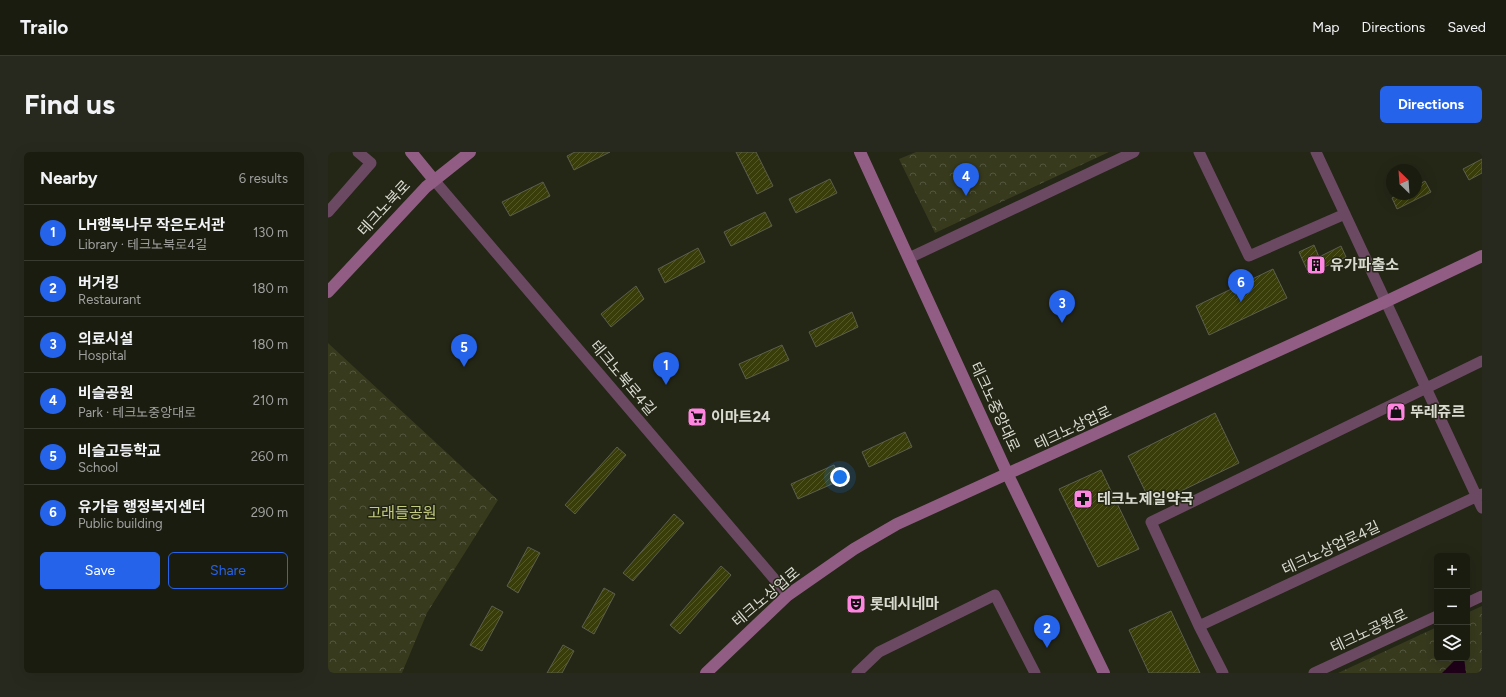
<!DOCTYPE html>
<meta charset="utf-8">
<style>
body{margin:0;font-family:Figtree,"Noto Sans KR",sans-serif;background:#28291e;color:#f1f3f6}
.controls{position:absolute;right:12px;bottom:12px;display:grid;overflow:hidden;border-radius:6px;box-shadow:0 4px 16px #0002}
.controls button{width:36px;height:36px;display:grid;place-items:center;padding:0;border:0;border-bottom:1px solid #393a30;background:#1b1c10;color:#f1f3f6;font:20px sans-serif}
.compass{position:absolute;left:1058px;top:12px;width:36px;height:36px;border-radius:50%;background:#1b1c10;box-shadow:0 4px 16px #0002;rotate:335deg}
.you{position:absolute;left:512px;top:325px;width:14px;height:14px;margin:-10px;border:3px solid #fff;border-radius:50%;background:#1a73e8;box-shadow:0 0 0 6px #1a73e833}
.badge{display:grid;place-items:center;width:26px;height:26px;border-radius:50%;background:#2563eb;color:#fff;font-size:13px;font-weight:700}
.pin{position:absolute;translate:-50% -33px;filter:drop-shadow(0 1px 2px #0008)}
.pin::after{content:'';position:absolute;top:21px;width:14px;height:12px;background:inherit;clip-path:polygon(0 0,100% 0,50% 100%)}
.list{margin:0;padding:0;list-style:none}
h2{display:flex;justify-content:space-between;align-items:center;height:52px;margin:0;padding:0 16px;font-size:17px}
h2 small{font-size:13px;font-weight:400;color:#a0a19f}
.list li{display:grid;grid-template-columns:26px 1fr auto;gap:12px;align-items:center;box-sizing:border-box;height:56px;padding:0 16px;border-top:1px solid #393a30}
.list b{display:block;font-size:15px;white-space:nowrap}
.list p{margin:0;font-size:13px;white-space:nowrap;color:#a0a19f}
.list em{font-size:13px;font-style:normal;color:#a0a19f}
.actions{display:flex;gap:8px;padding:12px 16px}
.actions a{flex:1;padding:9px 0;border:1px solid #2563eb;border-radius:6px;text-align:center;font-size:14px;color:#2563eb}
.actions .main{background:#2563eb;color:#fff}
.icon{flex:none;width:22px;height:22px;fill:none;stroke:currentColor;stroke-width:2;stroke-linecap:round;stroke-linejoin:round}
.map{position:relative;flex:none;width:1154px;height:521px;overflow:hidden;border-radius:6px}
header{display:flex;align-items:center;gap:24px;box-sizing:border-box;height:56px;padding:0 20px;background:#1b1c10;border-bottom:1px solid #393a30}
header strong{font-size:19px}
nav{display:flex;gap:22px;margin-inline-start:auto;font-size:14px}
.intro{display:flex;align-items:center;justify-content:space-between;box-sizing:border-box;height:96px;padding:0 24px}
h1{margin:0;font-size:28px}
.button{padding:10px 18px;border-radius:6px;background:#2563eb;color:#fff;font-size:14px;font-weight:700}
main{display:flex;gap:24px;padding:0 24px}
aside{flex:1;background:#1b1c10;border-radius:6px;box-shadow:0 4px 16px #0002}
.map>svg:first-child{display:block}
.park{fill:url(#park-crowns)}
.water{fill:#1f0119}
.building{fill:url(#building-hatch);stroke:#5d5f4d}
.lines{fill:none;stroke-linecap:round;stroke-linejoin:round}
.street{stroke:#6b4962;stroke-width:11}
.secondary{stroke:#925d84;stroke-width:12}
.labels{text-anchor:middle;stroke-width:3;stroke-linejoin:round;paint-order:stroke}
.street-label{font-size:15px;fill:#d9dad0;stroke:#242616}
.poi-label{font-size:15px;font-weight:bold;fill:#d9dad0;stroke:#242616;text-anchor:start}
.park-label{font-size:15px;fill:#c4cc7f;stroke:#242616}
</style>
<header>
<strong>Trailo</strong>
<nav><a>Map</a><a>Directions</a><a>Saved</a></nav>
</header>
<div class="intro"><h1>Find us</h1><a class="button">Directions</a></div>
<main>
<aside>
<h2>Nearby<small>6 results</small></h2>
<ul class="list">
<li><span class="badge">1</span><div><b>LH행복나무 작은도서관</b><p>Library · 테크노북로4길</p></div><em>130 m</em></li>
<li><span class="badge">2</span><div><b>버거킹</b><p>Restaurant</p></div><em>180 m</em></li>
<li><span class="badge">3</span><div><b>의료시설</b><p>Hospital</p></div><em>180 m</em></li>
<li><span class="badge">4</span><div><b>비슬공원</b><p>Park · 테크노중앙대로</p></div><em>210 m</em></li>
<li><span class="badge">5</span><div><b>비슬고등학교</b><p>School</p></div><em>260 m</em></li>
<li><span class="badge">6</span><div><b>유가읍 행정복지센터</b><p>Public building</p></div><em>290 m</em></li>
</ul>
<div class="actions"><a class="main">Save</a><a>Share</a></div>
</aside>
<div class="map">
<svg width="1154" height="521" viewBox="0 0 1154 521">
<defs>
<pattern id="park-crowns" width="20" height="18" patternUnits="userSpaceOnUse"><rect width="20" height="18" fill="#373a1d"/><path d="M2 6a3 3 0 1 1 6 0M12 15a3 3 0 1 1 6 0" fill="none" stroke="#53563d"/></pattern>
<pattern id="building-hatch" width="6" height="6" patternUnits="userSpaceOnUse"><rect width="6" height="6" fill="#393d0a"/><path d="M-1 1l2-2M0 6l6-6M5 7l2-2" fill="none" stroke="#55582d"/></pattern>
</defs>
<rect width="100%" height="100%" fill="#242616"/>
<path class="park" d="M588,0h193l-174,81 -36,-74z
M0,191l170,157 -71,113 -25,60h-74z
M1154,454v67h-144l99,-46v31h30v-45z"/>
<path class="water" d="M1129,506h7l2,15h-24z"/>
<path class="building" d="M247,0h35l-36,18 -7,-14z
M408,0h20l17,34 -16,8z
M1154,7v14l-13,7 -6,-11z
M502,27l7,14 -41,20 -7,-14z
M1097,29l6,11 -34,17 -5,-11 8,-4h16v-8z
M215,30l7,14 -40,20 -8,-14z
M437,60l7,14 -41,20 -7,-14z
M986,93l5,12 22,-11 5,11 -37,17 -10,-22z
M370,96l7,14 -40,21 -7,-14z
M945,117l14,29 -78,37 -13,-29z
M308,134l8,13 -33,28 -10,-13z
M524,160l6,15 -42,20 -7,-15z
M454,193l7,15 -43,19 -7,-15z
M887,261l24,50 -87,42 -24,-49z
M577,280l7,15 -43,20 -7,-15z
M289,295l9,8 -51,59 -10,-9z
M506,313l7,15 -43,19 -7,-15z
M773,318l38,79 -41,18 -39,-78z
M346,362l10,9 -51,58 -10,-8z
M200,395l12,6 -22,40 -11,-7z
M393,414l10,9 -51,59 -10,-9z
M276,436l11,6 -21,40 -12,-7z
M164,454l11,6 -21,39 -12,-6z
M843,459l29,62h-51l-20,-43z
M235,493l11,6 -12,22h-15z"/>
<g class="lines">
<path class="street" d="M871,0l50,104 96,-42
M988,0l166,356
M106,28l354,415
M0,60l43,-49 -13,-11
M581,106l225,-106
M1139,451l15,-7
M871,474l283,-132
M529,521l22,-21 116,-57 40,78
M895,521l-24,-47 -48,-104 331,-161
M986,521l123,-57"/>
<path class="secondary" d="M83,0l23,28
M532,0l148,323 96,198
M0,140l98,-105 44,-35
M378,521l82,-78 66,-46 43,-25 488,-222 97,-46"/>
</g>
<defs>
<g id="building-square" transform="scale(1)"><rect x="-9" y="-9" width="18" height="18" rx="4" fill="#fe86e1" stroke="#242616"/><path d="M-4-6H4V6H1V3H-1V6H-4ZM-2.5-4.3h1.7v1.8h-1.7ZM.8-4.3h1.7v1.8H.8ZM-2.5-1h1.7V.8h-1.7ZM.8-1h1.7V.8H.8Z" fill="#111"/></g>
<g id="shop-square" transform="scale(1)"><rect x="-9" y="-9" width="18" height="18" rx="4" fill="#fe86e1" stroke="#242616"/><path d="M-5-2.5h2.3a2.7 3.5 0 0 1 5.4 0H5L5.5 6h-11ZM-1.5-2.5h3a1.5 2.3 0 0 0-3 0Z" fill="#111"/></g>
<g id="supermarket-square" transform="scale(1)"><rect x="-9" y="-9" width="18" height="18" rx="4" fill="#fe86e1" stroke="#242616"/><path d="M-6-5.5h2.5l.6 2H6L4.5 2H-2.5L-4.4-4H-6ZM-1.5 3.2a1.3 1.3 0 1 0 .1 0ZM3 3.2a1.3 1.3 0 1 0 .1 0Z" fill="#111"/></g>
<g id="pharmacy-square" transform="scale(1)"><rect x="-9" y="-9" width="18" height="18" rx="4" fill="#fe86e1" stroke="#242616"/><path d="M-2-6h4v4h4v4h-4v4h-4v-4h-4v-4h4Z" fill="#111"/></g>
<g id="theatre-square" transform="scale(1)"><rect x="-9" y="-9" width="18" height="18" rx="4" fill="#fe86e1" stroke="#242616"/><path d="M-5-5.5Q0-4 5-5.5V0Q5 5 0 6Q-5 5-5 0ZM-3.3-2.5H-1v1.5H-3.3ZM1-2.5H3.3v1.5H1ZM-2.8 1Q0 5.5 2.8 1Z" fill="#111"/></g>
</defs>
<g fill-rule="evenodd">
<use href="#building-square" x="988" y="113"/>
<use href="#shop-square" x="1068" y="260"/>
<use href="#supermarket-square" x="369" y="265"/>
<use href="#pharmacy-square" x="755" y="347"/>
<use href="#theatre-square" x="528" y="452"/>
</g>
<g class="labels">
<g class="street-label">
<text transform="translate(56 56) rotate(-47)" y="5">테크노북로</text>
<text transform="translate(295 226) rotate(50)" y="5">테크노북로4길</text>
<text transform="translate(667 255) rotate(65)" y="5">테크노중앙대로</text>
<text transform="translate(745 276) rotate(-25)" y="5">테크노상업로</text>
<text transform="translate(1003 396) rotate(-25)" y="5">테크노상업로4길</text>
<text transform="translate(438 445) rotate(-40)" y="5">테크노상업로</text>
<text transform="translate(1041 479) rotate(-25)" y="5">테크노공원로</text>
</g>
<g class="poi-label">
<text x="1002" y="118">유가파출소</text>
<text x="1082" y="265">뚜레쥬르</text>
<text x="383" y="270">이마트24</text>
<text x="769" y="352">테크노제일약국</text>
<text x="542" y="457">롯데시네마</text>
</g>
<g class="park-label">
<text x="74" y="366">고래들공원</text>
</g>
</g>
</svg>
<div class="controls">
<button>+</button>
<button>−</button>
<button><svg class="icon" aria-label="layers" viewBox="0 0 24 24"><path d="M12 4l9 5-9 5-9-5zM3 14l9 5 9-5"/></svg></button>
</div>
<svg class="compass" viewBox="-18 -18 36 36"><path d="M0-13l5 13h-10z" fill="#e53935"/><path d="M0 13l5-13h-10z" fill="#a0a19f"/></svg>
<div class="you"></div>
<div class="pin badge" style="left:338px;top:233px">1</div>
<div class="pin badge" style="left:719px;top:496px">2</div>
<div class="pin badge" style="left:734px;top:171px">3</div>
<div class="pin badge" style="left:638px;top:44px">4</div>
<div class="pin badge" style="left:136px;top:215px">5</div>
<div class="pin badge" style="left:913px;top:150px">6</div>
</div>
</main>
